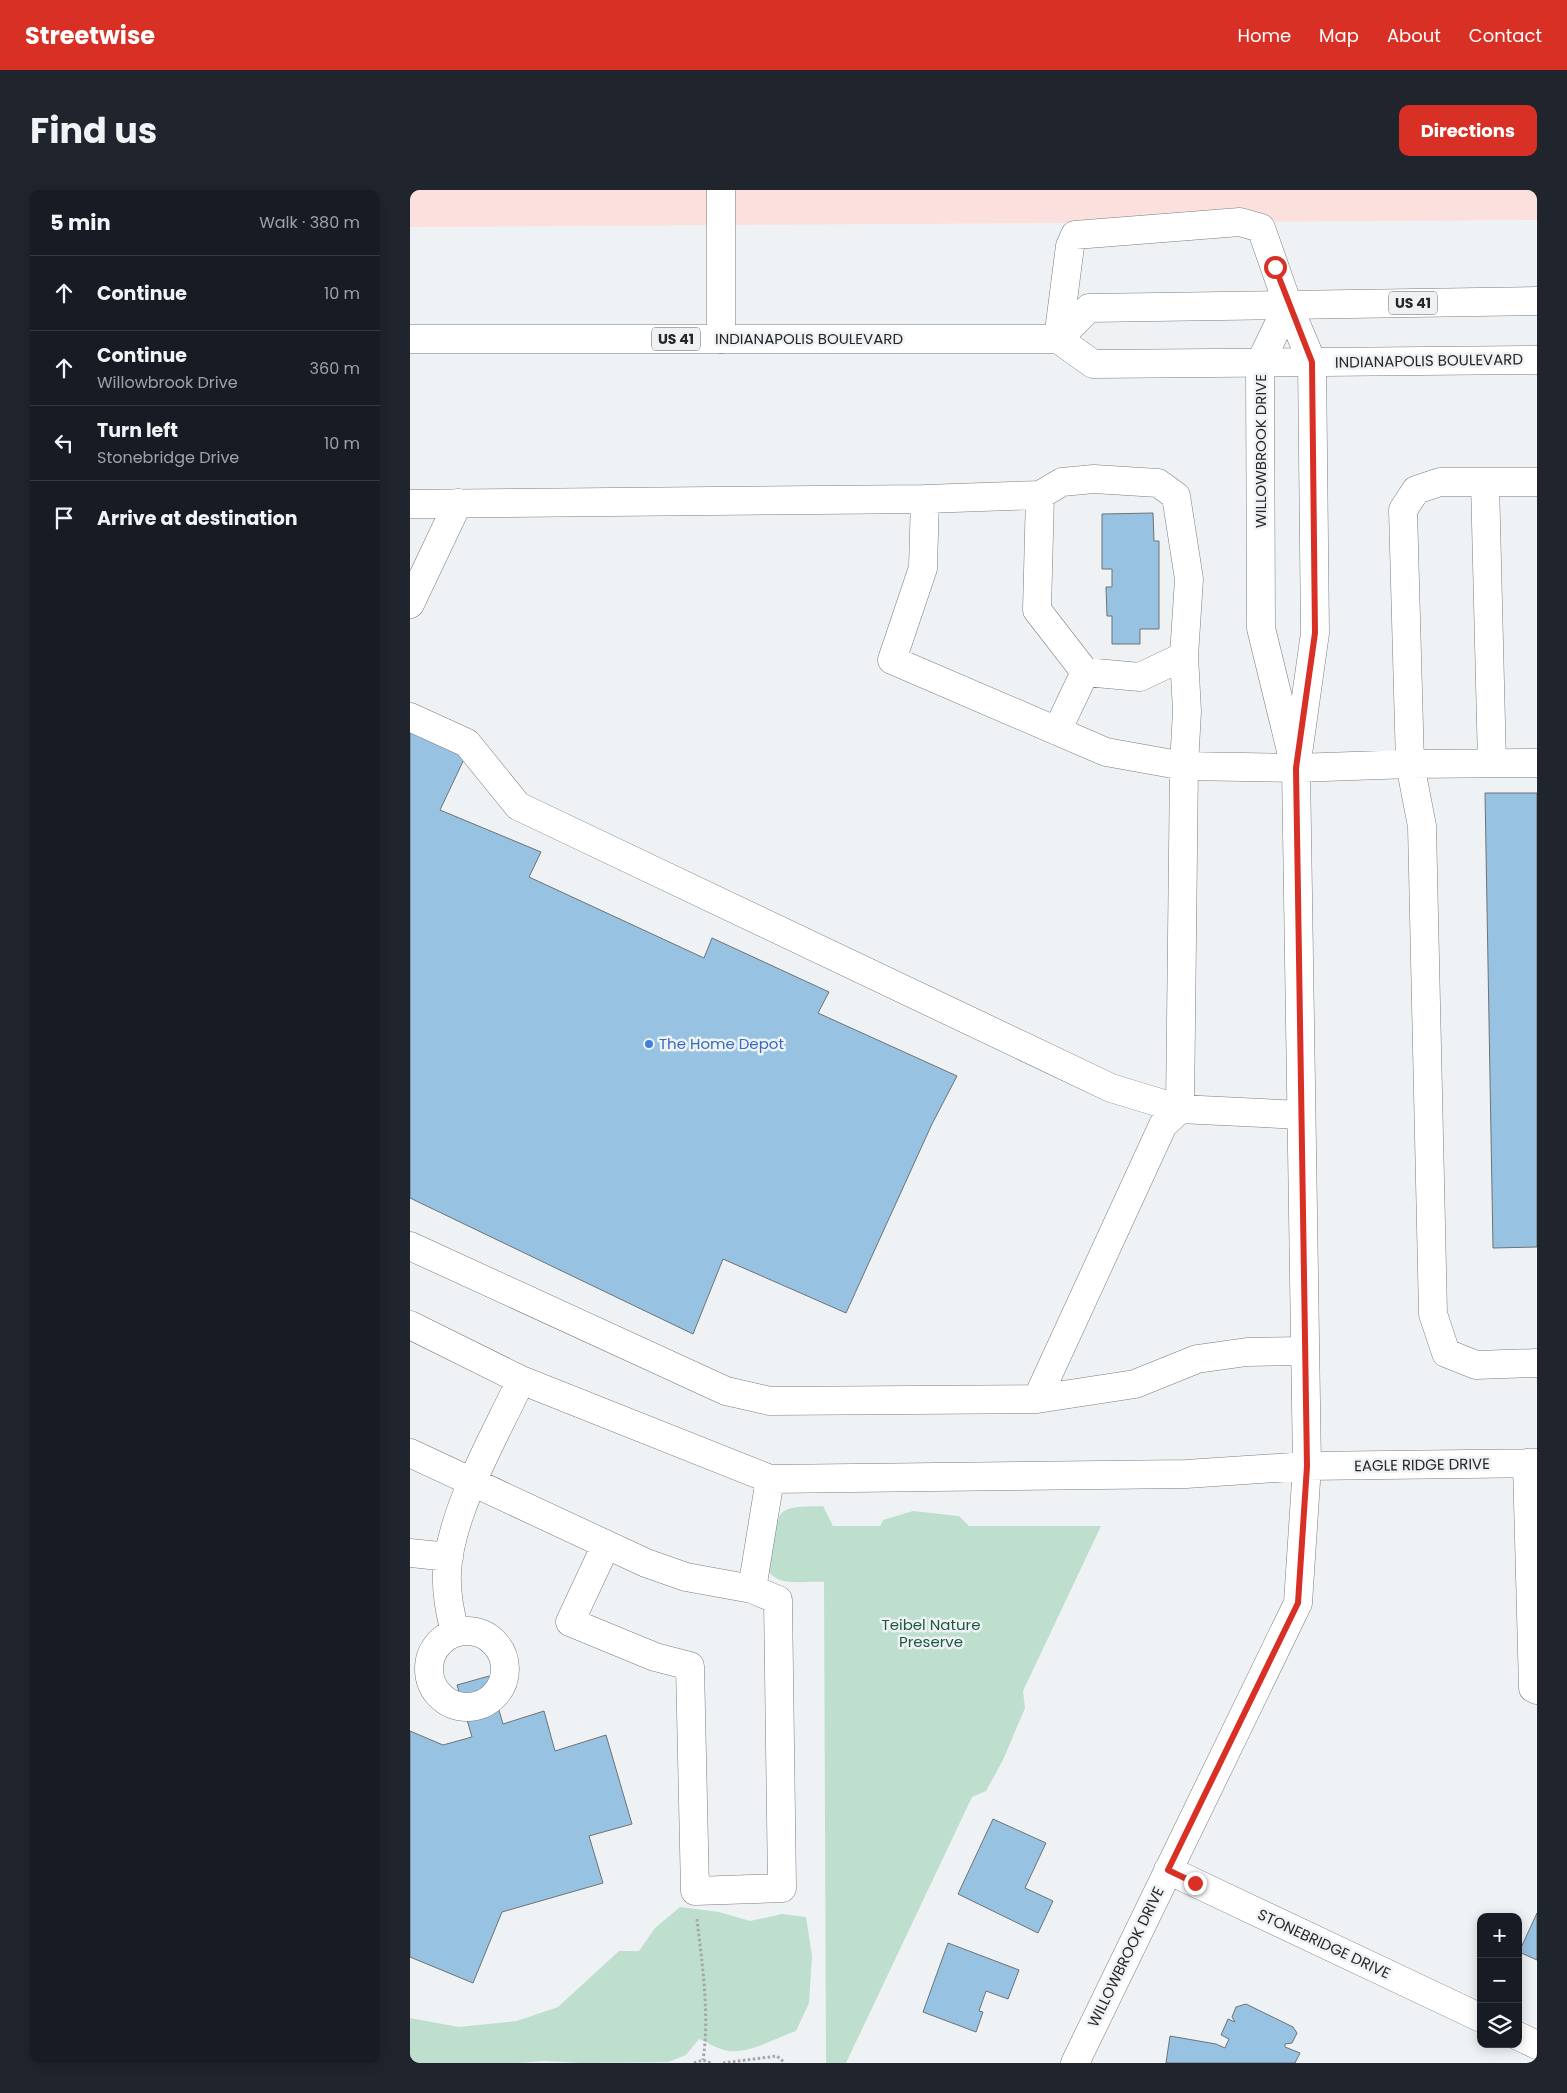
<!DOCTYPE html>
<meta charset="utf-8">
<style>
body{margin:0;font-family:Poppins,sans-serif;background:#20242c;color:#f1f3f6}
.controls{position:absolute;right:15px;bottom:15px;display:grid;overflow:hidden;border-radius:10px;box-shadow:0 2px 12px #0003}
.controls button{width:45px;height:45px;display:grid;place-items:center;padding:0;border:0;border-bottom:1px solid #363941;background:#171b24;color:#f1f3f6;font:25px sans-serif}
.stop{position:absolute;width:15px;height:15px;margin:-11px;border:4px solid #d93025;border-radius:50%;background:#fff}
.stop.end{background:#d93025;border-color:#fff;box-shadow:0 1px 5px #0008}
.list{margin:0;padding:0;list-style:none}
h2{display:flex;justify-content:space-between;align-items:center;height:65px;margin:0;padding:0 20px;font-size:21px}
h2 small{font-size:16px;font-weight:400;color:#9ea1a6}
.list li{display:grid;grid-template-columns:32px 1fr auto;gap:15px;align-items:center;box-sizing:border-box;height:75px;padding:0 20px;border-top:1px solid #363941}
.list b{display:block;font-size:19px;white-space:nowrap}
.list p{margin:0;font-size:16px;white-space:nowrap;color:#9ea1a6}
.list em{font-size:16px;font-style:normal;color:#9ea1a6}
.icon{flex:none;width:28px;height:28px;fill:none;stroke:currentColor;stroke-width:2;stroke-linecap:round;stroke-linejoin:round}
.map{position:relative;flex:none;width:1127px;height:1873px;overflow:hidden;border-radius:10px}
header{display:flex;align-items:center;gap:30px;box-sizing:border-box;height:70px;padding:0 25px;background:#d93025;color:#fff}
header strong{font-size:24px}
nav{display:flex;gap:28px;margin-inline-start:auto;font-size:18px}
.intro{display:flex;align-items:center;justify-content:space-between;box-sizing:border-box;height:120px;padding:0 30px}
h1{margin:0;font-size:35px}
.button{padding:12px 22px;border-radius:10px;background:#d93025;color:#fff;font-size:18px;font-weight:700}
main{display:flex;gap:30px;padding:0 30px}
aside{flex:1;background:#171b24;border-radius:10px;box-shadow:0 2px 12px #0003}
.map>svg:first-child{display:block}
.industrial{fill:#fbe0dd}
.green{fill:#bedfcd}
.building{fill:#97c2e2;stroke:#6f7274}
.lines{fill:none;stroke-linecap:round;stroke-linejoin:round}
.minor-casing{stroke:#7a7d7f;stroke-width:29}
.highway-casing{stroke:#7a7d7f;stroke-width:29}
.path{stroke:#a4a7a9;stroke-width:3;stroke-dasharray:2.5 2.5;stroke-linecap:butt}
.minor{stroke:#fff;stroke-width:28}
.highway{stroke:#fff;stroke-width:28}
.route{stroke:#d93025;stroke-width:6}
.shop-dot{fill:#3f7fe0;stroke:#eef2f4;stroke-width:2}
.labels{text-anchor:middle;stroke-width:5;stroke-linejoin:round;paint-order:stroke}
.shield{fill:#eef2f4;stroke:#626465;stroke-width:1}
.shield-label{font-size:14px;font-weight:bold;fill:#262728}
.street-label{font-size:15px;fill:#262728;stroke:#eef2f4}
.shop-label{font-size:15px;fill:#366cbe;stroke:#eef2f4;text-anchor:start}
.park-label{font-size:15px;fill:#1d583f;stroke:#eef2f4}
</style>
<header>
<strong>Streetwise</strong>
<nav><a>Home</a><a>Map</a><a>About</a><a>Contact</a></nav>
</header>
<div class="intro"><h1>Find us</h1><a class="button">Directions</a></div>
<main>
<aside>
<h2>5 min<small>Walk · 380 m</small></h2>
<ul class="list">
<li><svg class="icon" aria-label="ahead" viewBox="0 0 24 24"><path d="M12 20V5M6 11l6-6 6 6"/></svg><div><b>Continue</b></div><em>10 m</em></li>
<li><svg class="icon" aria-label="ahead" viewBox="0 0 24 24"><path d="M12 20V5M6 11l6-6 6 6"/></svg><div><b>Continue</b><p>Willowbrook Drive</p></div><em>360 m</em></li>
<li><svg class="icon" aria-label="left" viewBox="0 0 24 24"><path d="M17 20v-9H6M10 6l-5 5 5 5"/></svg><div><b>Turn left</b><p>Stonebridge Drive</p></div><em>10 m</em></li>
<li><svg class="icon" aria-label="arrive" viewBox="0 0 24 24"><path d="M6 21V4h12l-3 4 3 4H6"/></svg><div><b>Arrive at destination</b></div></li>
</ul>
</aside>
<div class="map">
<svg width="1127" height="1873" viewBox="0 0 1127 1873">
<rect width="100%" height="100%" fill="#eef2f4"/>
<path class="industrial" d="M0,0h1127v30l-1127,7z"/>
<path class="green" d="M413,1316l10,20h47l3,-6 30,-9 46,5 10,10h132l-78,165 2,17 -22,52 -17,31 -14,6 -126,266h-20l-2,-481c-18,-2 -44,6 -56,-11 2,-13 5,-53 16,-60 11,-6 27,-4 39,-5z
M270,1717l39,5 31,9 32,-7 24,3 6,39 -3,47 -13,28c-22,7 -48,25 -72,19 -8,-2 -17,-8 -25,-11l-13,16 -18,7 -85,1 -39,-2 -27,2h-107v-45l49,9 58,-6 41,-14 61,-56h20l16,-23z"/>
<path class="building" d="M743,323l1,28h5v88h-19v15h-28v-28h-5l-1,-29h6v-18h-10v-55z
M0,542l56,23 -26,55 101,42 -12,25 175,81 8,-20 117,54 -11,21 139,63 -25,48 -86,189 -123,-54 -30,75 -283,-136z
M1075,603h52v454l-44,1z
M79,1486l14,48 41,-13 11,40 51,-16 26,89 -43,12 14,47 -101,29 -29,71 -63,-26v-226l33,14 29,-8 -15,-52z
M583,1629l53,24 -21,45 28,13 -15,32 -80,-39z
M1127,1723v47l-18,-8z
M538,1753l71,27 -11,29 -22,-8 -7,20 4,1 -7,20 -53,-20z
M836,1814l47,23 4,6 -5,10 -7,1v3l15,6 -5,10h-129l4,-27 46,8 9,4 4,-9 -8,-4 7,-16 7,3 -3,-5 4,-10z"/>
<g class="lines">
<g class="minor-casing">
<path id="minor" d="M311,0v149
M878,115l-28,58 1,265 31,127
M648,149l12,-93 5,-11 165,-13 21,6 27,77 24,57 3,271 -19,135 11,698 -9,137 -223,460
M1075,292l7,281
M1127,292h-97l-24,8 -13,20 7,254 12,62 11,488 13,39 30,12 61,-2
M630,305l-3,115 48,62
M515,309l115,-4 22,-13 32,-3 64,4 18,13 13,83 -5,77
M0,314l515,-5 -2,69 -31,92 214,92 78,14 112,2 114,-4 127,-1
M0,414l48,-101
M0,527l57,26 51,63 593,282 69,21 4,-343 3,-55 -3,-55 -44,21 -55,-5 -28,59
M891,925l-121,-6 -17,16 -126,274 98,-15 62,-25 50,-7 58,-1
M0,1056l316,145 44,10 267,-2
M0,1135l111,55 249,99 416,-5 121,-8 230,-3
M0,1263l236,110 40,14 66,12
M1117,1273l6,225 4,2
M196,1355l-36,77 85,35 35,9 5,225 87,-3 -4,-288 -26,-11 18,-110
M0,1363l39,4
M19 1479a38 38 0 1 1 76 0a38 38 0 1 1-76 0Z
M45,1443c-5,-21 -9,-40 -8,-61 3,-60 49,-138 74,-192
M758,1680l313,148
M1108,1846l19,9"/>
</g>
<g class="highway-casing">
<path id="highway" d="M0,149h648l35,25 444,-4
M648,149l31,-31 448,-7"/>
</g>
<path class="path" d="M287,1729c5,46 13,95 6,141
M284,1873l9,-3 8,3
M313,1873l54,-7 8,7"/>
<use href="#minor" class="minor"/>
<use href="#highway" class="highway"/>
</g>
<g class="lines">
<path class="route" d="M785,1693l-27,-13 130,-267 9,-137 -11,-698 19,-135 -3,-271 -37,-95"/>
</g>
<circle class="shop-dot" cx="239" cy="854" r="5"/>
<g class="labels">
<g class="shield">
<rect x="979" y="101.5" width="48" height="23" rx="4"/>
<rect x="242" y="137.5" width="48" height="23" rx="4"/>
</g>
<g class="shield-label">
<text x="1003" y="118">US 41</text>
<text x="266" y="154">US 41</text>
</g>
<g class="street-label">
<text x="399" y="154">INDIANAPOLIS BOULEVARD</text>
<text transform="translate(1019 171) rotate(-1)" y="5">INDIANAPOLIS BOULEVARD</text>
<text transform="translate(851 261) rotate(-90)" y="5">WILLOWBROOK DRIVE</text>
<text transform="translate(1012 1275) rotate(-1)" y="5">EAGLE RIDGE DRIVE</text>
<text transform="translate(914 1754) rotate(25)" y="5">STONEBRIDGE DRIVE</text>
<text transform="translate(716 1767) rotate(-64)" y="5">WILLOWBROOK DRIVE</text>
</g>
<g class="shop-label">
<text x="249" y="859">The Home Depot</text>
</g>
<g class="park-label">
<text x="521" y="1440">Teibel Nature<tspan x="521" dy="17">Preserve</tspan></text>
</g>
</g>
</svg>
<div class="controls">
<button>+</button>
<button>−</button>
<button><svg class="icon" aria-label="layers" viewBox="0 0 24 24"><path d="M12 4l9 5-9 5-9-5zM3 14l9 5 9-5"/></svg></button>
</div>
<div class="stop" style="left:865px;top:77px"></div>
<div class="stop end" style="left:785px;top:1693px"></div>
</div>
</main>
